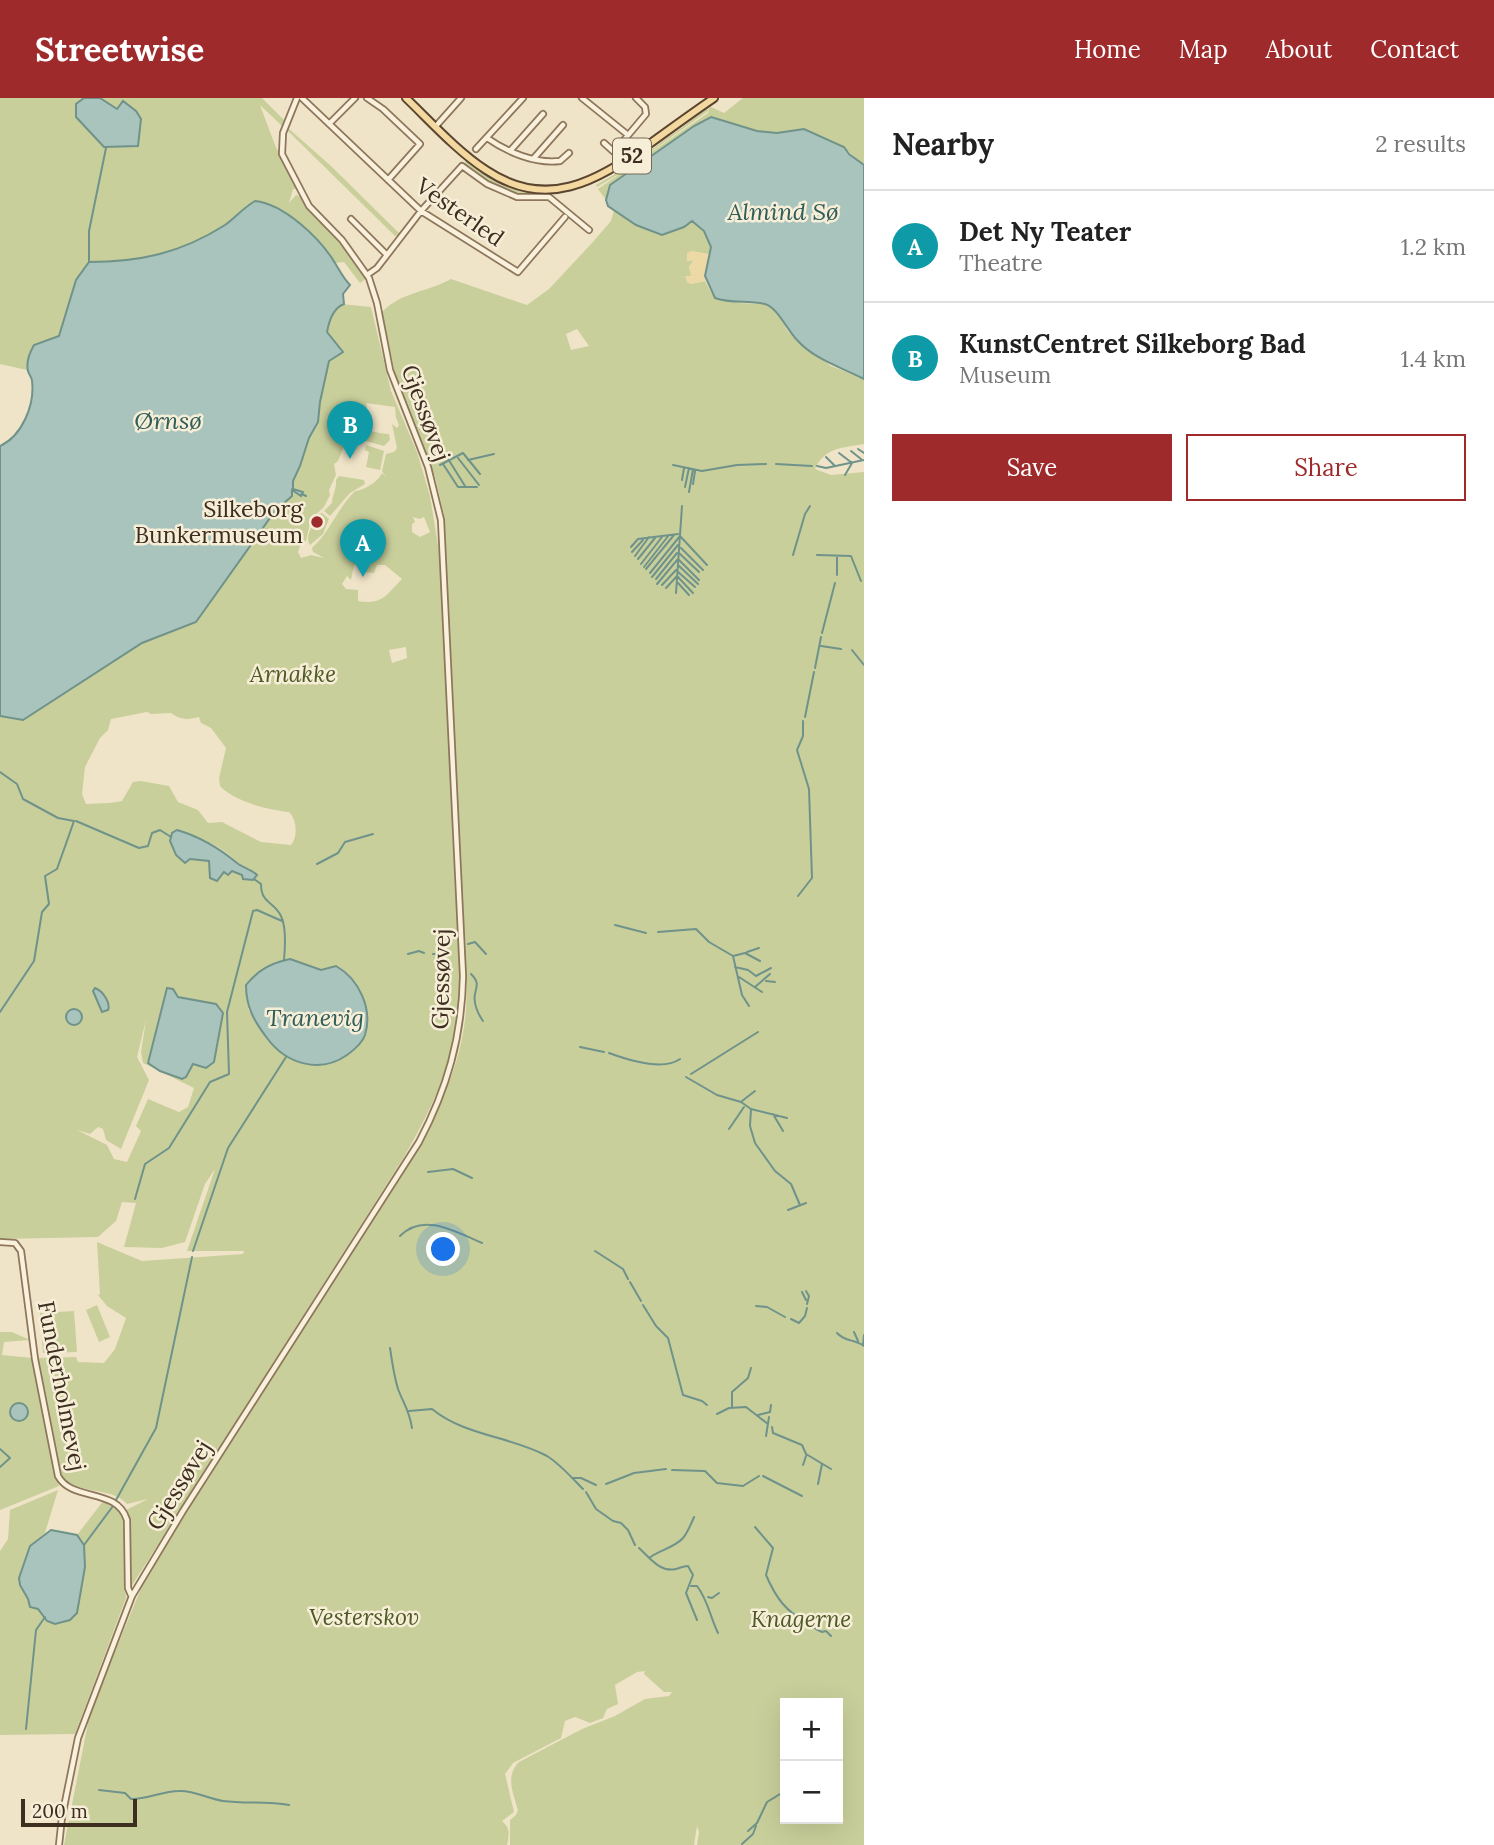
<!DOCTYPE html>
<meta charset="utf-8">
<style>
body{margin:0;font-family:Lora,serif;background:#f6f6f6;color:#222}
.controls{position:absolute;right:21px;bottom:21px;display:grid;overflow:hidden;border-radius:0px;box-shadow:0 7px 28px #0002}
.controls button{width:63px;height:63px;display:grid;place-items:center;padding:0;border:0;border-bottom:2px solid #e0e0e0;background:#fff;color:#222;font:35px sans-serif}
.scale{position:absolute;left:21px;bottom:18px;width:116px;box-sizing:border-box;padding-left:7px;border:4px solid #3d2e20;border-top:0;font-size:19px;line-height:24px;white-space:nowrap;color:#3d2e20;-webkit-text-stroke:5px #f7eed8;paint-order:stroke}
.you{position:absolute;left:444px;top:1152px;width:24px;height:24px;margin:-18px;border:5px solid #fff;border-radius:50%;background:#1a73e8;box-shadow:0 0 0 10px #1a73e833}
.badge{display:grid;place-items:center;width:46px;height:46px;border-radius:50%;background:#9e2a2b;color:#fff;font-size:23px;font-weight:700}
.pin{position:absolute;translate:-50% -58px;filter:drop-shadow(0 2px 4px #0008)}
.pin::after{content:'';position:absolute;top:37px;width:24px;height:21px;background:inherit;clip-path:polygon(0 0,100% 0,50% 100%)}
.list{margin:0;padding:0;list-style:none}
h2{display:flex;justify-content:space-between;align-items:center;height:91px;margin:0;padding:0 28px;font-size:30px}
h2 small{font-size:23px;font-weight:400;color:#767676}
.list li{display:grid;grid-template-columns:46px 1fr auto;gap:21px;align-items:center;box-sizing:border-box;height:112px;padding:0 28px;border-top:2px solid #e0e0e0}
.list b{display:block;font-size:26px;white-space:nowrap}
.list p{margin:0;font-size:23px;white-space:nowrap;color:#767676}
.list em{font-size:23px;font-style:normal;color:#767676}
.actions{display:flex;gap:14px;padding:21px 28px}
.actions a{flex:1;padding:16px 0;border:2px solid #9e2a2b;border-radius:0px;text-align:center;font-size:24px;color:#9e2a2b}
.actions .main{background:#9e2a2b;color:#fff}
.map{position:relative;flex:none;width:864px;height:1747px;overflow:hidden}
header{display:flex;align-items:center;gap:42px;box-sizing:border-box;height:98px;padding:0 35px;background:#9e2a2b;color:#fff}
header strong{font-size:33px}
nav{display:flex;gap:38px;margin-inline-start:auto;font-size:24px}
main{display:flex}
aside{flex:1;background:#fff}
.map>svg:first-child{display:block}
.green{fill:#c9cf9b;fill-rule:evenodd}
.sand{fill:#ecd9a5}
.water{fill:#a9c4bc;stroke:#6f938a;stroke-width:2}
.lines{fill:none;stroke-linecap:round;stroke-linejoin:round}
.stream{stroke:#6f938a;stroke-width:2}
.minor-casing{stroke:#8d765c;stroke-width:8}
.major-casing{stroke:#5b4430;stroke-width:10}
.minor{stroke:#faf1dc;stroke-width:4.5}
.major{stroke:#f3d9a0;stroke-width:6}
.poi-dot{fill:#9e2a2b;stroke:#f7eed8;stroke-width:2.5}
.labels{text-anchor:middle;stroke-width:5;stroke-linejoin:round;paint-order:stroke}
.shield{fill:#f7eed8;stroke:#756857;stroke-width:2}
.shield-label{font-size:21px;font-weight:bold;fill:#3d2e20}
.street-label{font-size:23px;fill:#3d2e20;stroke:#f7eed8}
.poi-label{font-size:23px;fill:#3d2e20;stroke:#f7eed8;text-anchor:end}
.park-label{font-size:23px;font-style:italic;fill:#4d5a26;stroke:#f7eed8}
.water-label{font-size:24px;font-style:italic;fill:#2f5d5a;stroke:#f7eed8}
</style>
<header>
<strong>Streetwise</strong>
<nav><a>Home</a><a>Map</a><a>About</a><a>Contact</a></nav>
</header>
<main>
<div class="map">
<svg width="864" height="1747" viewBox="0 0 864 1747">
<rect width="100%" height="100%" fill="#f0e4c8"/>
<path class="green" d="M0,0h262l23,23 -3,5 -22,-21 15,40 21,44h-3l-4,14 7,-8 3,1 50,56 17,27 -6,4 -16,-21 -9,1 -13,-17 -39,-36 -23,-8 -5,6 -191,111 -5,17 -30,17 -2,17 -27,-6z
M743,0h121v67l-23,-20 -36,-16 -28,4 -20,-2 -46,-14 -17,9 -84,59 -4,15 -8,-11 110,-76 1,-5 2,-1 13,6z
M705,9h3c-74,52 -149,130 -239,55 14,9 29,14 45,19 9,4 21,10 31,10 56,3 116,-52 160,-84z
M707,11l1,2 -84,60 -27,16 -1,-2 33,-19z
M288,30l43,38 69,68 -5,2 -108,-106z
M465,62l18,14 25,13 38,9c-36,0 -53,-8 -81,-31z
M614,112l22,15 48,2 8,-6 12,10 15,25 -28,-5 3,9 -5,7 3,9 -1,8 14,-3 7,13 27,9 25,1 13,7 10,19 9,10 35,26 33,13v65c-22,4 -39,3 -49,25l16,6 33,-3v1373h-167l2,-13 -2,-6 -3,19h-184v-25l6,-5 2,-5c-5,-17 -13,-34 1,-48l63,-33 33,-13 30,-17 24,-3 3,-4h-8l-20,-18 1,-3 -8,1 -22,13 3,19 -11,5 -4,9 -13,5 -15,-6 -10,4 -4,17 -48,25 -8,11 9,38 -12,9c9,8 7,13 5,24h-443l26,-132 56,-137 255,-400c29,-49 57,-99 64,-156 3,-24 1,-48 0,-72l-21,-433 -9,-38 -39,-99 -14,-66c19,-20 46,-20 69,-33l76,26 22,-16 43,-46 19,-22zM577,231l12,17 -18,4 -5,-16zM785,1605h53v116h-53z
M341,206l30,3 20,84 26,61 13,44 10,62c5,102 10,205 14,308 3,59 11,121 -2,180 -9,40 -28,76 -48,111l-273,430 -5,-77 22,-11 -21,5c-15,-17 -46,-10 -65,-24l-24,-122 38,-1 2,5 26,1 11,-14 11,-31 -19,-12 -9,-11 2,-1 -3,-52 45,19 101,-7 1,-3h-57l28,-82 -10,15 -20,58 -23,6 -38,-1 12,-44 -14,-1 -6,19 -18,16 -98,2v-523l23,4 119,-77 54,-21 79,-111 17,-17 -2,-1 4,-7 -1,-5 7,-15 9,-28 17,-116zM366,305l29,4 1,11 3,7 -2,3 -5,-4 5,24 -3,4 -8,2 -4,17 4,6 -4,-4c-3,8 -19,18 -27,18 -18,18 -25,41 -43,57l1,4 11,6 -13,-3 -10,3 -3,-6 3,-8 5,-3 5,-22 13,-12 6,-12 -1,-5 7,-15 -2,-11 4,-3 10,-25 36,10 6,-6 -1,-6c-10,0 -18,-4 -28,-5l-2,-12 8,-10zM413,419l6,2 5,-2 6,15 -10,5 -8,-5v-8l3,-2zM354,467h7l1,7 12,1 3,-8h8l17,14c-16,16 -19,26 -44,22v-11l-12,-1 -4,-5 5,-8 4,4zM406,549l1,11 -15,5 -3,-13zM147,614l4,2 20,-1c9,7 16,7 28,4l2,6 10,5 15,20 -7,30 1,8c15,16 49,24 69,26 8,8 9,25 2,33l-30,-3 -39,-20 -14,1 -10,-13 -20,-8 -9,-16 -28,-5 -8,1 -11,19 -12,2 -24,1 -4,-10 3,-27 15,-29 8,-8 3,-11zM172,735c21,2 39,8 56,21 9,7 12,12 23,15l-8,6 -11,-4 -8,1c-12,-9 -25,-18 -39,-9l-9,-8 -6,-13zM290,861l31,11 -31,89 -17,-13 -25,-37 27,-47zM173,891l5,8 15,67 -7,13zM146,922l-5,32 2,11 51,25 -6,19 -9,5 -31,-13 -12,27 5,5 -14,31 -13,-3 -7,-14 -30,-15 13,4 8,-7 5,2 3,11 15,9 28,-69 -12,-23z
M366,347l18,6 -4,19 -14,-3 3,-15 -4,-2z
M339,378l25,4 1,4 -15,9 -20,23 -6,-5 8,-8c0,-8 5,-15 4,-23z
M322,415l7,6 -6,15 -13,11c-4,-6 -1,-13 2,-19l4,1 4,-10 -2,-3z
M97,1207l13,32 -11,5 -13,-32z
M74,1213l3,41 -34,1 -3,-40z
M0,1234h12l18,8 -26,2 -2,13 30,3 27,128 -59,24z
M58,1392l-13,43 -15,13 -11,32 1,7 27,36 8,3 8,-1 14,-10c4,-26 15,-55 0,-78l27,-35 14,8 6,11 2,79 -51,136 -75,1v-184l8,-12 2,-29z"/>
<path class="sand" d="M691,153l17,3 -3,27 -14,3 -4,-2 -2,-6h6l-2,-9 5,-6h-7v-8z"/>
<path class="water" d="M84,0h16l17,11 6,-8 13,10 5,8 -3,27 -34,1 -28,-30v-13z
M711,19l46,14 20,2 27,-4 40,18 5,7 15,11v214c-23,-12 -49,-19 -67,-39 -10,-10 -19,-32 -32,-36 -17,-4 -34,0 -50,-6l-10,-22 6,-29 -7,-16 -12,-10 -8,6 -22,8 -26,-10 -28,-19 -2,-6 4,-15 84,-59z
M255,103c29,3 65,37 80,62 5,8 8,15 15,22l-7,9 1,10c-11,4 -15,17 -17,28l16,20 -14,9 -9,41 -2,20 -9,16 -9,28 -7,15v8l10,3 -2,4 -9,-6v6l-17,15 -79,111 -54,21 -119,77 -23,-4v-270c22,-10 35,-41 32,-65 0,-4 -3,-6 -4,-10 -2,-8 2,-19 6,-26l25,-9 17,-56 13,-18c51,0 92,-9 136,-37 10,-7 18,-17 30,-24z
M177,732c24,7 42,18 60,33 6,5 14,6 20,12l-4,5 -10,-1 -1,-4 -10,-4 -4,4 -4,-3 -7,9 -7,-3 -1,-17 -19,-2 -5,4 -9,-8 -6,-14 2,-8z
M290,861l31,11 15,-4c23,13 37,43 29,69 -3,9 -11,15 -18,20 -27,19 -61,9 -80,-17 -13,-17 -21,-31 -21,-53 12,-15 25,-22 44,-26z
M95,890c8,3 16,15 13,22l-6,2 -9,-21z
M167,890l6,1 5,8 38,7 7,9 -9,49 -8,6 -13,-4 -7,13 -4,2 -22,-8 -12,-8z
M66 919a8 8 0 1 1 16 0a8 8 0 1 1-16 0Z
M10 1314a9 9 0 1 1 18 0a9 9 0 1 1-18 0Z
M51,1432l26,5 7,10 1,22 -8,46 -7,7 -15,4 -8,-3 -9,-12 -8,-2 -2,-8 -8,-14 -1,-7 11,-32z"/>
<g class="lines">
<path class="stream" d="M89,164v-31l17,-83
M858,351l6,4
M851,353l10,8
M448,354l3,7
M839,355l13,10 -7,12
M445,356l20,32
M826,359l9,9
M458,360l21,27
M468,362l26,-6
M443,366l15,23h19
M776,366l36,2
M440,367l23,-12 17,21
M673,367l29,6 35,-6 29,-1
M817,368l9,2 38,-8
M682,382l2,-12
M693,386l2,-13
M685,389l4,-19
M689,394l4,-23
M302,396l4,2
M631,449l7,-8 40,-5
M681,450l22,22
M632,454l11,-12
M679,455l20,19
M793,457l12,-41 5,-8
M817,457l34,1 10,25
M635,458l14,-19
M837,458v19
M638,461l17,-21
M641,466l21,-27
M678,467l20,19
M644,469l25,-32
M646,471l28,-34
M677,473l18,16
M650,475l30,-37 27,29
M652,479l26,-32
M656,481l21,-26
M678,485l11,12
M657,486l21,-25 21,21
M662,487l14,-15
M666,490l11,-12 16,17
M676,495l6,-87
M822,535l13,-50
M821,548l20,3
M852,552l12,15
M815,570l6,-31
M805,619l9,-45
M0,674l17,12 6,15 35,19 16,3 -17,48 -12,7 4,28 -7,8 -8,49 -34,51
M76,723l63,27 9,-2 4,-13 8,-3 11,7
M317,766l21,-11 7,-11 28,-8
M254,781l7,5c0,20 13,17 20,32 5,10 4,33 3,44
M798,798l14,-18 -3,-89 -12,-39 6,-14v-15
M615,827l31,8
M658,834l38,-3 13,13 24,14 9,39 7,11
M468,846l7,-2 11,12
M747,854l12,-4
M408,856l11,-3 5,2
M433,856l12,1 5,-2
M733,858l12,-3 15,8
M735,869l13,3 8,6 15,-8
M471,876c8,8 6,11 4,20 -2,9 3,20 8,27
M739,879l23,15
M766,883l9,1
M755,889l15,-13
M580,949l24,5
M609,955c19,7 54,18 71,6
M691,976l67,-42
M686,979l31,18 24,7 10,7 36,9
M742,1003l13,-10
M751,1011l-1,17 5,17 20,28 16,13 9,21
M773,1016l10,17
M729,1031l15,-22
M428,1074l25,-3 19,9
M135,1101l10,-35 24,-16 41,-66 19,-8 -2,-62 26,-101 4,-1 25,11
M788,1112l18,-7
M400,1138c23,-24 56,-4 82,7
M193,1153l35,-103 58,-91
M595,1153l28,18 5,10
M630,1184l11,19
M806,1193l3,5 -2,8
M802,1194l4,8
M643,1207l13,21 12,12 15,57 19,6 5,4
M756,1208l11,1 18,10
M791,1221l8,4 6,-7 2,-8
M854,1234l4,9
M837,1235c8,9 18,6 27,13
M863,1247l1,-10
M390,1250c2,14 4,28 8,41 6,16 11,20 14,39
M732,1310v-16l16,-14 3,-10
M409,1313l23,-2c33,27 78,27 115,47 13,8 25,22 36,33
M717,1316l12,-6 17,-1 22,17
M758,1317l12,-3 1,-7
M772,1329l1,6 29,12 4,9 25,15
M766,1338l3,-19
M0,1351l10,9 -10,9
M803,1367l3,-9
M672,1372l33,1 12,12 26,3 16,-10
M763,1378l39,20
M572,1380h9l15,7
M606,1386l28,-11 32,-4
M818,1386l4,-20
M586,1394l10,17 17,12 8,2 7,7 7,15
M116,1402l40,-72 36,-171
M755,1429l18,21 -7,27c10,23 20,37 42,48 5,3 8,7 14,9l4,-1 5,5
M84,1447l29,-39
M639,1450c10,9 21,25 37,21 4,-1 7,-3 12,-3l5,9 -7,18 11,27
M649,1460c10,-8 25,-10 34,-20 5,-6 8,-14 11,-21
M691,1488h6c11,14 13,31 21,47
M708,1499l4,1 7,-5
M26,1631l10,-99 9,-13
M99,1692l26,3 6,6c13,1 32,-8 48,-8 14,-1 30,8 44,10 22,3 44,0 66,4
M748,1733l9,-8 10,-21 18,-11
M742,1746l11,-10 3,-8"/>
<g class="minor-casing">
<path id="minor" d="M302,0l119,113 97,61 47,-55
M367,0l16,11 37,35 -32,36
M582,0l46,37
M329,26l26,-26
M436,28l25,-28
M487,40c20,14 48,26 73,23l9,-8
M604,45l10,9 32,-38 -1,-7 -9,-9
M476,51l47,-51
M510,53l33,-37
M534,60l29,-33
M351,121l36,36
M367,177l10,-7 44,-57 41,-45 25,18 30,13h32l40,33
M0,1144l15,1 6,8 14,108 23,117c14,26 59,11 69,44l1,68 3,7
M59,1747l3,-28 16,-79 54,-142 51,-85 236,-369c28,-53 43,-105 44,-166l-22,-456 -13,-53 -38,-97 -13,-67 -8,-25 -27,-38 -33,-34 -27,-52 1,-21 14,-35"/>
</g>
<g class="major-casing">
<path id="major" d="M406,0c25,24 51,53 80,72 61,41 110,11 162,-25 22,-16 44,-32 66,-47"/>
</g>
<use href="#minor" class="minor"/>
<use href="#major" class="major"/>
</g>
<circle class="poi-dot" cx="317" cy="424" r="7"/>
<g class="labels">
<rect class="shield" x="613" y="40.5" width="38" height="35" rx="5"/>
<g class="shield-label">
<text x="632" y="65">52</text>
</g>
<g class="street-label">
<text transform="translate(460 114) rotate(35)" y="8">Vesterled</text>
<text transform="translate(426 315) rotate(70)" y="8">Gjessøvej</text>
<text transform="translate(441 881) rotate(-89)" y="8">Gjessøvej</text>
<text transform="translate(62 1288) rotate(79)" y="8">Funderholmevej</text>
<text transform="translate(179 1387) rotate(-58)" y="8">Gjessøvej</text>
</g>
<g class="poi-label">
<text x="303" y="419">Silkeborg<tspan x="303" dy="26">Bunkermuseum</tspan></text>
</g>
<g class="park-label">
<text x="293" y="584">Arnakke</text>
<text x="364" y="1527">Vesterskov</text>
<text x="801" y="1529">Knagerne</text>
</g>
<g class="water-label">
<text x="783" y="122">Almind Sø</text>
<text x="168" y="331">Ørnsø</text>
<text x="315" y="928">Tranevig</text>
</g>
</g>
</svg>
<div class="controls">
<button>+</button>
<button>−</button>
</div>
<div class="scale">200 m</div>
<div class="you"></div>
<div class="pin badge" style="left:363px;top:479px;background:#0f9aa8">A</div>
<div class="pin badge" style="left:350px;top:361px;background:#0f9aa8">B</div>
</div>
<aside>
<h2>Nearby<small>2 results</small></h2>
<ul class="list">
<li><span class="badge" style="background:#0f9aa8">A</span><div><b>Det Ny Teater</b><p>Theatre</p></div><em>1.2 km</em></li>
<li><span class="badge" style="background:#0f9aa8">B</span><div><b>KunstCentret Silkeborg Bad</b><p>Museum</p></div><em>1.4 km</em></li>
</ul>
<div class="actions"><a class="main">Save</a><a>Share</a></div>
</aside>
</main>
